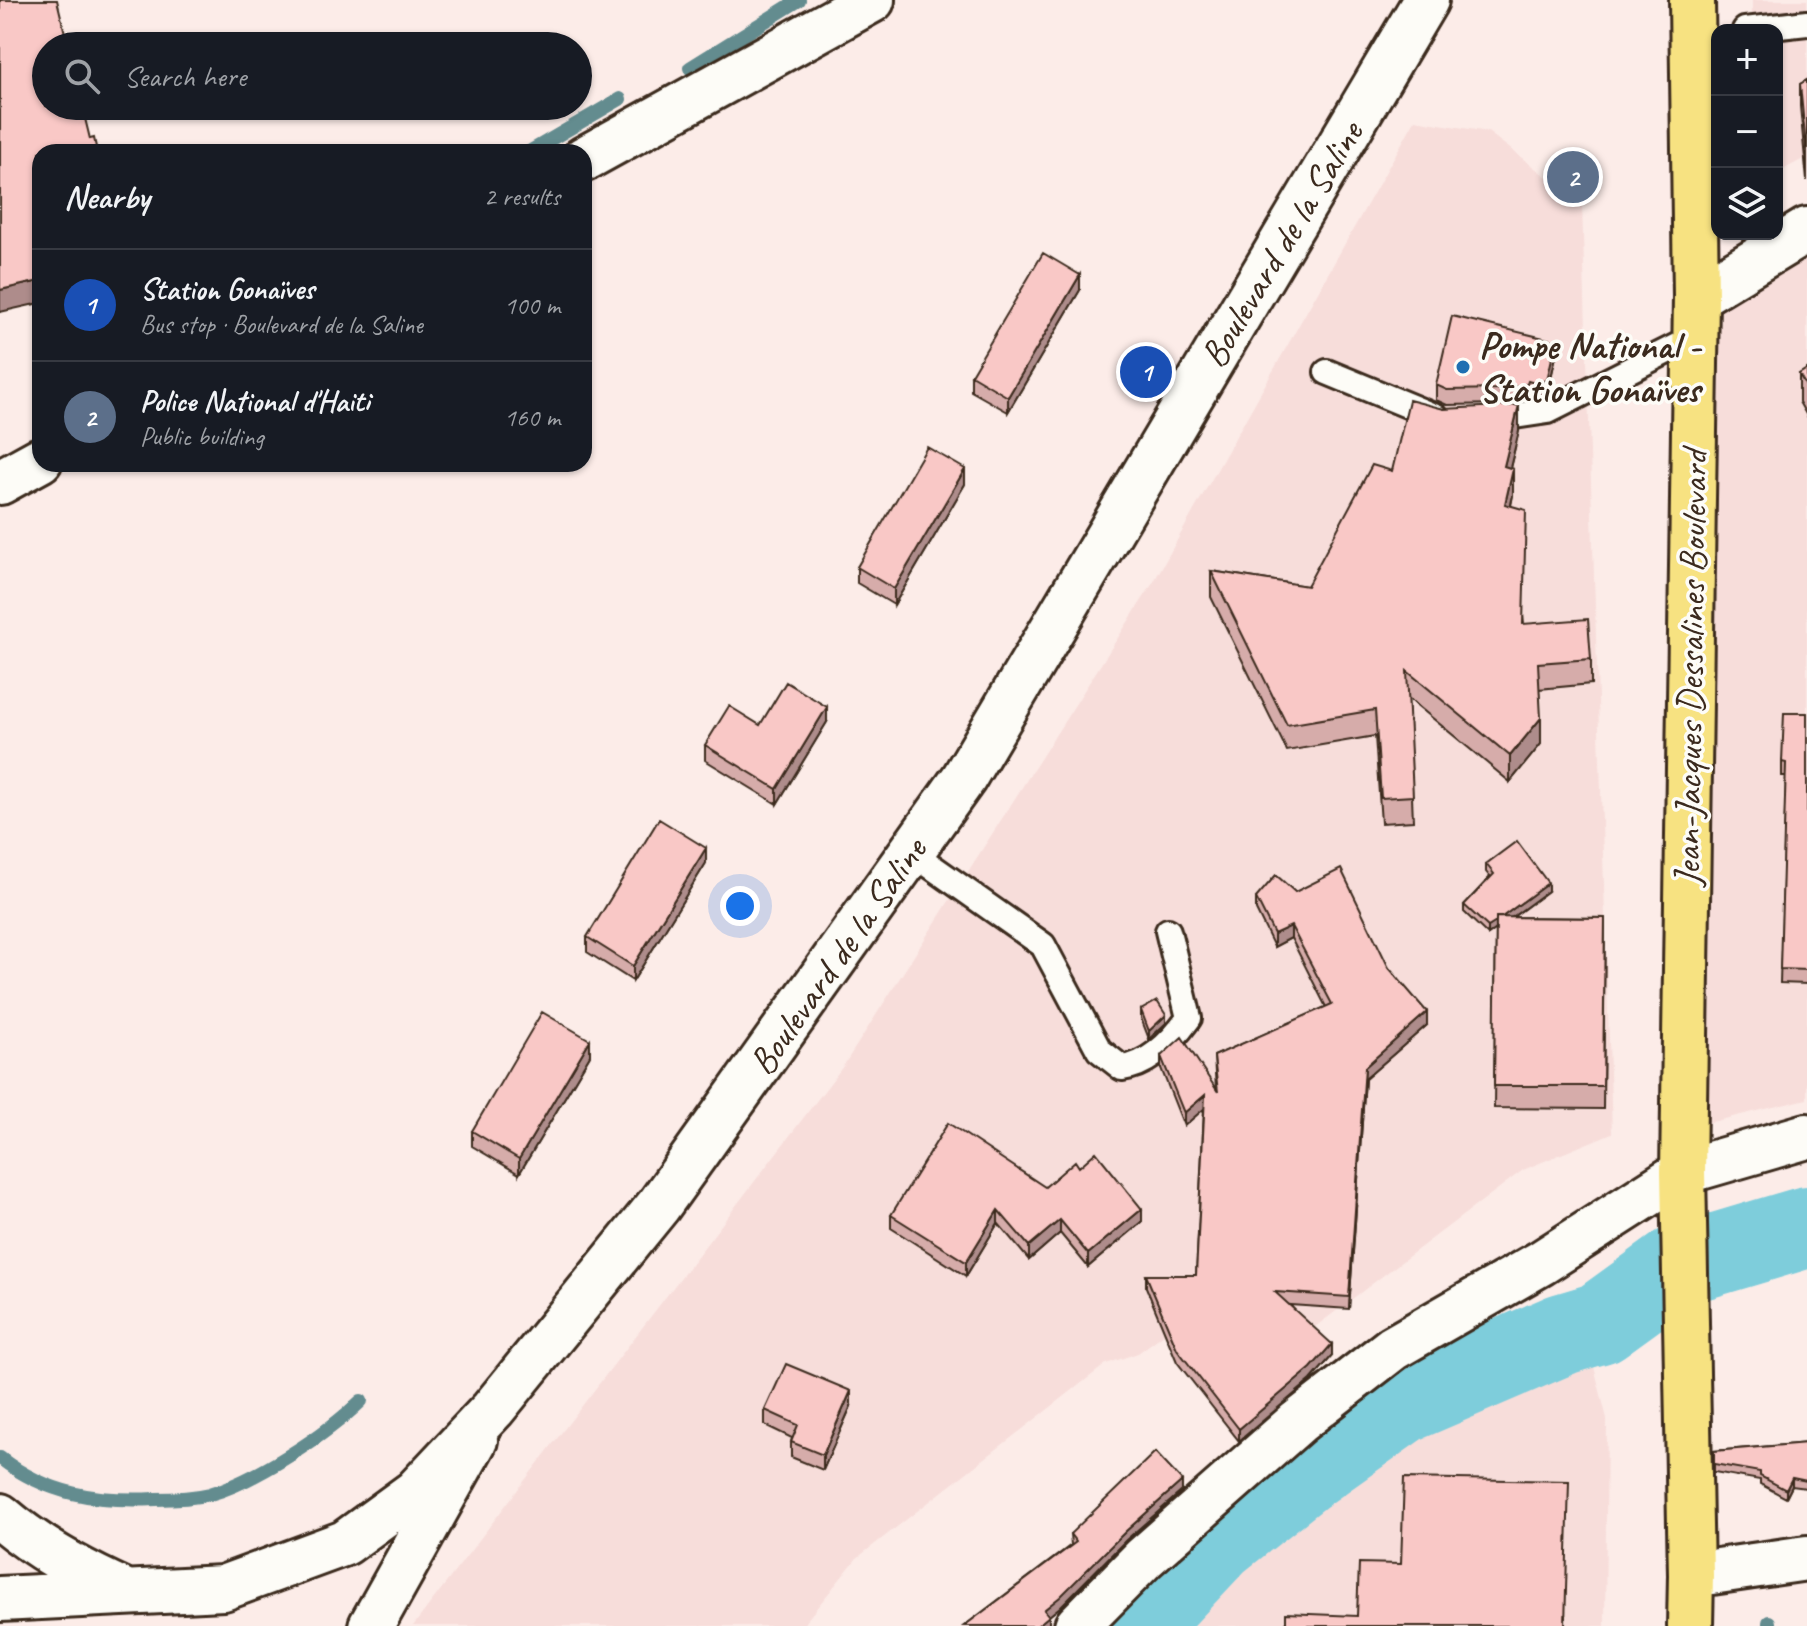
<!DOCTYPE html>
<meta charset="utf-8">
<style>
body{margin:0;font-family:Caveat,sans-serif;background:#20242c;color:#f1f3f6}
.controls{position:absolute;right:24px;top:24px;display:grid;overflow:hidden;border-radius:16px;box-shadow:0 2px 6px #0004}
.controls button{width:72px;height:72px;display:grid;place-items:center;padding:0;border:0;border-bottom:2px solid #363941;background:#171b24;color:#f1f3f6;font:40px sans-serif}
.you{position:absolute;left:740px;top:906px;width:28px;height:28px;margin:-20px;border:6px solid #fff;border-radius:50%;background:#1a73e8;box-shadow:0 0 0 12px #1a73e833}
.badge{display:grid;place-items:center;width:52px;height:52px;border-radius:50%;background:#1f6fb2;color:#fff;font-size:26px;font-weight:700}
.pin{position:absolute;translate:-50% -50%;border:4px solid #fff;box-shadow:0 2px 8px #0006}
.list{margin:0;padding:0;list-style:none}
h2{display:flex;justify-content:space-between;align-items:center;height:104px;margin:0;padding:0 32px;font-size:34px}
h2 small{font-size:26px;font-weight:400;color:#9ea1a6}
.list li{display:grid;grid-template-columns:52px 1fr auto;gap:24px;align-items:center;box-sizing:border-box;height:112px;padding:0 32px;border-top:2px solid #363941}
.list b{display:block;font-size:30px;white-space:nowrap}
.list p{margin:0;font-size:26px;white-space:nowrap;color:#9ea1a6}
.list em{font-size:26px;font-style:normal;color:#9ea1a6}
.icon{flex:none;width:44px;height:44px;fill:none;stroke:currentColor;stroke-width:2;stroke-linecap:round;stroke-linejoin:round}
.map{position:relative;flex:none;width:1807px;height:1626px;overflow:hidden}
.search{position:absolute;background:#171b24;box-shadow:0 2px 6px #0004;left:32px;top:32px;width:560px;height:88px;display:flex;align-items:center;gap:20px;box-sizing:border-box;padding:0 28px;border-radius:44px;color:#9ea1a6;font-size:30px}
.panel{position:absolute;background:#171b24;box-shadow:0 2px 6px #0004;left:32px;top:144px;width:560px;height:328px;border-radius:24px}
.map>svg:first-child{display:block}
.built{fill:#f7ddda}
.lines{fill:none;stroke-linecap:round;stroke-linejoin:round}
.stream{stroke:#638c8f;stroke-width:14}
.river{stroke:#7ecddb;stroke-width:82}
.lane-casing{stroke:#3b2a1e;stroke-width:30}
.street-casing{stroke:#3b2a1e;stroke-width:50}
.secondary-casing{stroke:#3b2a1e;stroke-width:50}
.primary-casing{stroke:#3b2a1e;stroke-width:50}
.lane{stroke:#fdfcf7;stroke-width:24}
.street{stroke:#fdfcf7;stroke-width:44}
.secondary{stroke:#fdfcf7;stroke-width:44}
.primary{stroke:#f7e281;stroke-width:44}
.wall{fill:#d6acaa;stroke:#3b2a1e;stroke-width:2}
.shaded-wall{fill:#ae8c8b;stroke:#3b2a1e;stroke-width:2}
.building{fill:#f9c8c6;stroke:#3b2a1e;stroke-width:2}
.poi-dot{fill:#1f6fb2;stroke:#fdfcf7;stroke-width:3}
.labels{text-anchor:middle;stroke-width:7;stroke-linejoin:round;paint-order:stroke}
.street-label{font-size:38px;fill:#3b2a1e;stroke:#fdfcf7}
.poi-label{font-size:38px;font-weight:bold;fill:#3b2a1e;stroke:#fdfcf7;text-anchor:start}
</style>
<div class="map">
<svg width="1807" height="1626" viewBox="0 0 1807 1626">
<rect width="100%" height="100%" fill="#fcece8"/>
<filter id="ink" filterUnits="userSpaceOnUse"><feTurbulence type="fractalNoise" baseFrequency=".0125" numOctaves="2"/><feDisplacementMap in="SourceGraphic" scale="16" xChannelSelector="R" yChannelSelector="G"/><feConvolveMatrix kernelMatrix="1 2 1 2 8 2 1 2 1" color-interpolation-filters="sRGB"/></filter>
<g filter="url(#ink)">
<path class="built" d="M1752,0h55v157l-30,16v-143h-25z
M1415,120l73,12 94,72 30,929 -89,37 -265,200 -65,-57 -55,40 -32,11 -249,194 -55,68h-389l431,-561 309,-482z
M1807,225v874l-99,24 13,-846z
M1589,1347l18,72 -2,207h-468l81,-86 96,-76 105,-61z"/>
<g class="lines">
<path class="stream" d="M690,68l109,-68
M529,152l91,-53
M0,1458c48,37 97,44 156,41 17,0 37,-1 54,-5 46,-13 117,-60 151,-93
M1769,1626v-4"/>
<path class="river" d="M1137,1626l81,-86 82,-65 102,-72 161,-69 37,-11 80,-58 127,-38"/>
<g class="lane-casing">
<path id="lane" d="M1745,30l62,-7
M1327,372l109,45
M1488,420l60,-9 147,-74
M911,852l132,93 56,105 23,18c27,-3 51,-28 67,-50l-21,-87"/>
</g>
<g class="street-casing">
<path id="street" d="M584,159l288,-159
M0,482l40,-22
M371,1626l104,-186
M1077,1626l67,-68 154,-136 95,-74 148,-85 142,-91 124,-36"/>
</g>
<g class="secondary-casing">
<path id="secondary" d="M1696,297l111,-67
M0,1516c36,31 81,56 124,75
M1691,1575l116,-17
M0,1599l223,-11 122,-45 70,-51 78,-83 166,-204 305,-427 462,-778"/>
</g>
<g class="primary-casing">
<path id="primary" d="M1690,1626l1,-51 -8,-403 13,-875 -4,-297"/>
</g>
<use href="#lane" class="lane"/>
<use href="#street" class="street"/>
<use href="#secondary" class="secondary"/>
<use href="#primary" class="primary"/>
</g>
<path class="wall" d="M1807,80v101l-7,-75v-22z
M1080,290l-72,122 -37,-21v-16z
M1556,356l-9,39 -12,3 -7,-2 -1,3 -26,5 -54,1 -11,-5v-15z
M1807,369v47l-8,-14v-28z
M1519,431l-9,37 3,27 -2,11 13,118 67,35v25l-52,5 2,55 -31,38 -102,-84 5,123 -32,2 -6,-87 -88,15 -76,-154v-26l96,15 85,-115z
M965,484l-71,121 -37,-22v-16z
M1807,713v271l-27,-1 6,-207h-4v-14z
M827,722l-50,82 -72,-44v-15l55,-20z
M706,863l-73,118 -46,-29v-15z
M1486,864l62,27 -35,26 92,1 -2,191 -109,-1 2,-179 -8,6 -24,-23v-7l26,-28 -4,-5z
M1295,892l94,76 38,57 -62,54 -16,230 -59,-4 42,51 -21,24 -72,61 -62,-79 -31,-75v-12h50l8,-167 -20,18 -23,-58v-12l55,34 -2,-34 112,-49 -35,-69 -17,9 -18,-37v-12z
M1141,1010l25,13 -17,16 -8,-21z
M590,1055l-71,119 -47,-28v-15z
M1079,1167l63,55 -54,45 -28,-34 -31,27 -31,-37 -32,53 -75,-48v-13l154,-28z
M851,1406l-28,64 -32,-13v-15l1,-4 -27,-13v-15z
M1807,1443v45l-15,-2 -6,12 -26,-14v-4l-46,-8v-21z
M1182,1491l-56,49 -66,67 -11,9v10h-85l107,-81 -1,-11z"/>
<path class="shaded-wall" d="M1080,275v15l-72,122v-15z
M40,281v22l-40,9v-22z
M1556,341v15l-9,39 -12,3v-15z
M1519,405v26l-15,61v-26z
M965,469v15l-71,121v-16z
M1513,469v26l-8,35v-26z
M827,707v15l-50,82v-15z
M1541,718v26l-31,38v-26z
M706,848v15l-73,118v-15z
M1548,883v8l-60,44v-8z
M1291,926v12l-17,9v-13z
M1427,1012v13l-62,54 -16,230 16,-242z
M1166,1015v8l-17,16v-8z
M590,1040v15l-71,119v-15z
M1205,1095v13l-21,18v-13z
M1142,1209v13l-54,45v-13z
M998,1210v13l-32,53v-14z
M1060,1220v13l-31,27v-14z
M1332,1344v12l-21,24 -72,61v-12z
M851,1391v15l-28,64v-15z
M1792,1478v8l-6,12v-8z
M1182,1481v10l-56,49 -66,67 -11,9v10h-12l7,-16 82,-79z"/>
<path class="building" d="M0,0h57l11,46h-22v60h36l8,33 4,-1 3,14h-57v129l-40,9z
M1807,80v79l-7,-75z
M1043,253l37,22 -72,122 -37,-22z
M1452,316l104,25 -9,39 -12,3 -7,-2 -1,3 -26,5 -54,1 -11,-5z
M1807,369v19l-8,-14z
M1409,400l35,9 75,-4 -15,61 9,3 -8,35 21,6 -3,114 65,-5 3,40 -53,4 3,55 -31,38 -103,-85 6,125 -32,2 -6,-88 -88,15 -76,-154 96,15 65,-121 20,6z
M927,447l38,22 -71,120 -37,-22z
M786,682l41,25 -50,82 -72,-44 24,-39 31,19z
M1784,713h23v257l-27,-1 6,-206 -4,-1z
M659,819l47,29 -73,118 -46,-29z
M1517,841l31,42 -46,34h-6v5l-8,5 -24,-22 30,-31 -8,-10z
M1341,869l48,99 38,44 -62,55 -16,230 -74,-5 57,52 -21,24 -72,61 -62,-80 -31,-74h50l9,-180 -21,18 -23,-57 21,-19 36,55 -4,-36 118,-52 -41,-78 -17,8 -18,-36 20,-23 19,17z
M1496,917l109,1 -2,168h-109z
M1157,1001l9,14 -17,16 -8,-21z
M542,1012l48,28 -71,119 -47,-28z
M948,1123l97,64 30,-26 4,6 17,-15 46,57 -54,45 -28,-34 -31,26 -31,-36 -32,52 -75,-47z
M786,1364l65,27 -28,64 -32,-13 7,-17 -33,-15z
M1807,1443v38l-15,-3 -6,12 -26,-14v-4l-46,-8v-13z
M1155,1452l27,29 -56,50 -66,66 -16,13 5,6 -12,10h-73l112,-84 -6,-8z
M1404,1478l165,3 -4,145h-279v-13l71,3 2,-53 42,1z"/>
</g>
<circle class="poi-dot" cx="1463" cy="367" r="8"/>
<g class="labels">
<g class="street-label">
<text transform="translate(1281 244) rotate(-59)" y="13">Boulevard de la Saline</text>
<text transform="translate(1690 668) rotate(-89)" y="13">Jean-Jacques Dessalines Boulevard</text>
<text transform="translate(837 956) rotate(-55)" y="13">Boulevard de la Saline</text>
</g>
<g class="poi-label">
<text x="1479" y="358">Pompe National -<tspan x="1479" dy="44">Station Gonaïves</tspan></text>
</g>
</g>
</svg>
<div class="controls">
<button>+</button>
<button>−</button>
<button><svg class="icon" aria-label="layers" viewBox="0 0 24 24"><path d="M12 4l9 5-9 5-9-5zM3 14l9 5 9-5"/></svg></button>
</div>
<div class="you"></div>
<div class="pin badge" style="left:1146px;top:372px;background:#1a4fb4">1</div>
<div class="pin badge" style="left:1573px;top:177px;background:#5c6f8a">2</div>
<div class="search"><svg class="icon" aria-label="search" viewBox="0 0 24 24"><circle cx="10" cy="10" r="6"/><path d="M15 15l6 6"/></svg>Search here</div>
<section class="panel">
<h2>Nearby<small>2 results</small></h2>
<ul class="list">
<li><span class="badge" style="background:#1a4fb4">1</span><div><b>Station Gonaïves</b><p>Bus stop · Boulevard de la Saline</p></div><em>100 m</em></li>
<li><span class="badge" style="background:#5c6f8a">2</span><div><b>Police National d'Haiti</b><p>Public building</p></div><em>160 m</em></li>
</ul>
</section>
</div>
